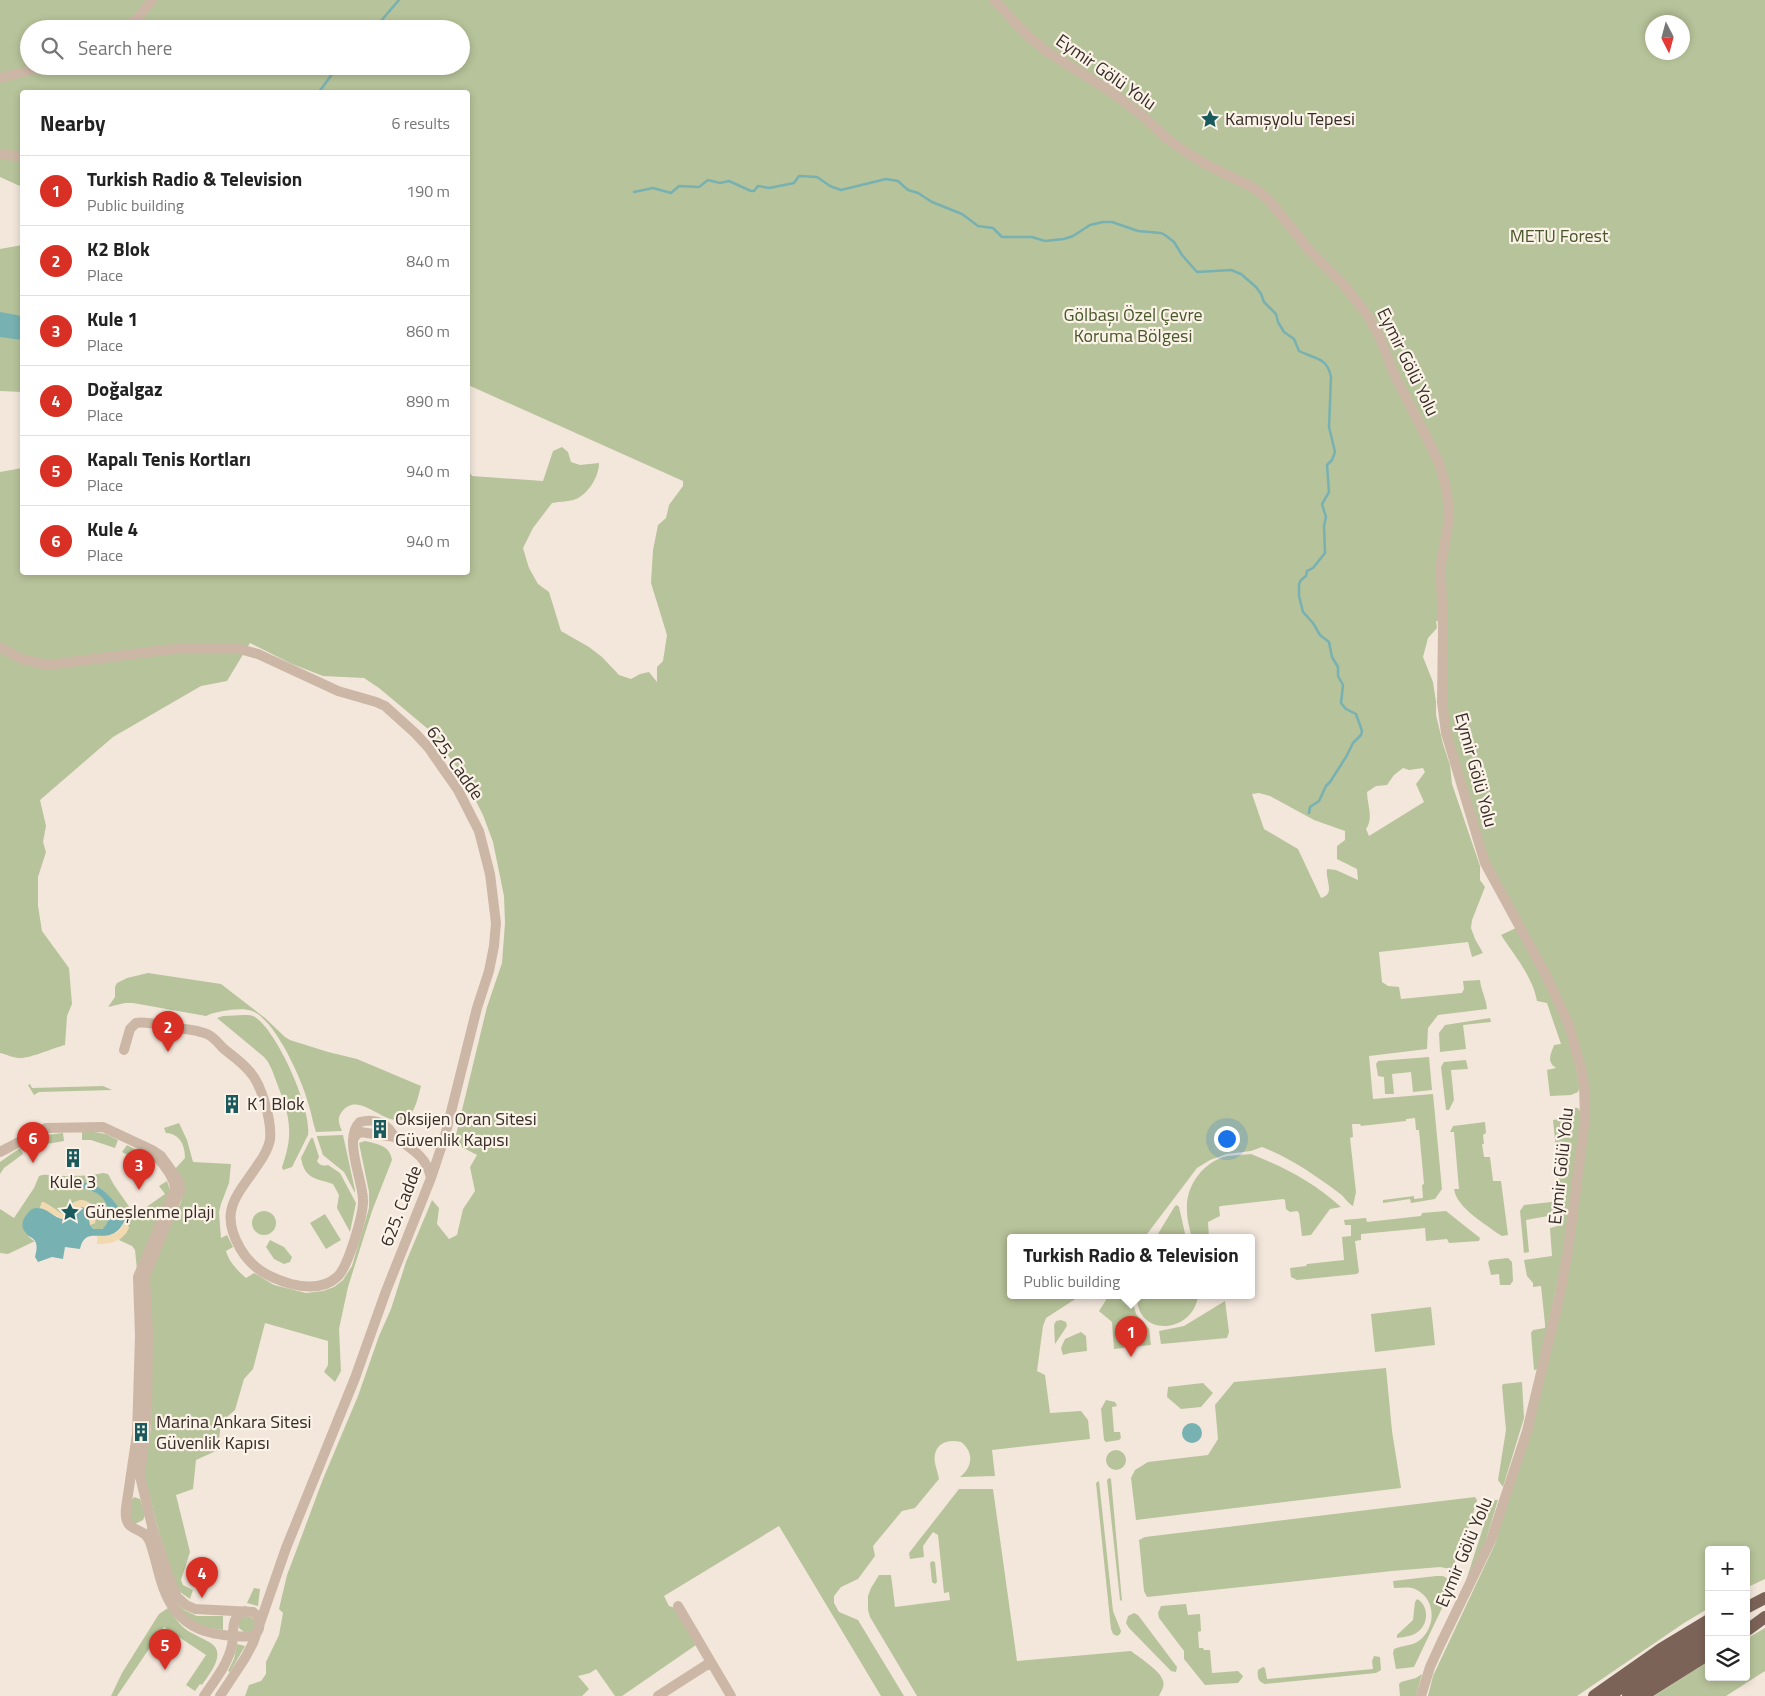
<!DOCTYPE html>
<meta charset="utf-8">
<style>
body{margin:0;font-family:"Titillium Web",sans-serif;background:#f6f6f6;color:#222}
.controls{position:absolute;right:15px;bottom:15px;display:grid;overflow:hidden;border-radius:5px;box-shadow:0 2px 8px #0003}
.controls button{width:45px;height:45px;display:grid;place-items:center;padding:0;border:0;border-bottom:1px solid #e0e0e0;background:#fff;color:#222;font:25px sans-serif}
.compass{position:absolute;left:1645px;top:15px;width:45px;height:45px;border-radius:50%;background:#fff;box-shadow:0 2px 8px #0003;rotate:174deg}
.you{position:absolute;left:1226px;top:1138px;width:18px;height:18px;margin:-12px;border:4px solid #fff;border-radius:50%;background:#1a73e8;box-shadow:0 0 0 8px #1a73e833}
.badge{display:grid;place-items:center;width:32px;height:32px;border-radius:50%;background:#d93025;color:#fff;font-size:16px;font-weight:700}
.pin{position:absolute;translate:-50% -41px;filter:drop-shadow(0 1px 2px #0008)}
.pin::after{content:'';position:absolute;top:26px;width:18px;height:15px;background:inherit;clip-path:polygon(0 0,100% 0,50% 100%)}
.popup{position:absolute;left:1007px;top:1234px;width:248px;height:65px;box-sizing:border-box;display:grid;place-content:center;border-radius:5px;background:#fff;filter:drop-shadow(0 1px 4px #0005);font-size:16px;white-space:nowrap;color:#767676}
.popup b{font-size:19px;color:#222}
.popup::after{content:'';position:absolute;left:50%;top:100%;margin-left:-10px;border:10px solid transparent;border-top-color:#fff}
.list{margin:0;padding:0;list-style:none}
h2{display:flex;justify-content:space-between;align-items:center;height:65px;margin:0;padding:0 20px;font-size:21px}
h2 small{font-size:16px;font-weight:400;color:#767676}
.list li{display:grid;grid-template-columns:32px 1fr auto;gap:15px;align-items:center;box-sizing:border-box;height:70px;padding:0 20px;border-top:1px solid #e0e0e0}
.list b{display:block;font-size:19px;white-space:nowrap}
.list p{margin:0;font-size:16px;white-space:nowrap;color:#767676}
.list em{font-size:16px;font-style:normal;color:#767676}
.icon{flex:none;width:28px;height:28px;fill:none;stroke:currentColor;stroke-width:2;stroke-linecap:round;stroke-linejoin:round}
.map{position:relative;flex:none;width:1765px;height:1696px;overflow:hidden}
.search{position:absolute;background:#fff;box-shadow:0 2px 8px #0003;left:20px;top:20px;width:450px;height:55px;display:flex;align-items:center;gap:12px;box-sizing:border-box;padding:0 18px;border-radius:28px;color:#767676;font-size:19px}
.panel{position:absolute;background:#fff;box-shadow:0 2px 8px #0003;left:20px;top:90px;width:450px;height:485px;border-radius:5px}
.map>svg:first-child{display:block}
.green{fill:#b7c39a;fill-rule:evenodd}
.sand{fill:#f1d9b0}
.water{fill:#78b1b2}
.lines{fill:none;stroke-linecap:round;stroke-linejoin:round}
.stream{stroke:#78b1b2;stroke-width:2.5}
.minor{stroke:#ccb7a6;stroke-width:10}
.major{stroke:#7b6358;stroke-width:12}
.labels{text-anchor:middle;stroke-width:4.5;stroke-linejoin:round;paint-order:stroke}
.street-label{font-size:18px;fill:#382c28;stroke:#fbf2e8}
.poi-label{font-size:18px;fill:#382c28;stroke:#fbf2e8;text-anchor:start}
.park-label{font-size:18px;fill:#48582a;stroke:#fbf2e8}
</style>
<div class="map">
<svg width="1765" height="1696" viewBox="0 0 1765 1696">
<rect width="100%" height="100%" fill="#f3e7db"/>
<path class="green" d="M0,0h1765v1579l-19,9v-38h-37v58l-25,15 -107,73h-149l5,-20 62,-132 56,-212 34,-213 -16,-94 -76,-146 -47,-146 -4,-112h-6l1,7 -9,10 -5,19 10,25 3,20v13l7,29 7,21 2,19 28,82v14l5,7 -13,33 -1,8 4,11 8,14 -11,4 -4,-15 -89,10 3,30 6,4 11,1 2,12 61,-6 2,-4 -1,-8 17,-1c1,11 6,18 7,29l-49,6 -10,13 -1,21 -58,7 4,43 60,-5 9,95 -7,10 -24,4 -1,-4 -27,4v-3l31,-4v3l9,-1 -1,-13 2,-1 -5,-54h-3l-1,-12 -9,1v2l-45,5 -1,-2h-8l1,13 -3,1 6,54 -3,14c-6,-3 -8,-9 -14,-13 -24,-18 -49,-35 -77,-46l-11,4 -24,3 -17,6 -13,8 -53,70h-133v58h69l-34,22 -3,8 -6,45 8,4 5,38 31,-2 7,9 2,19 -98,11 3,26 -35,1c13,-10 14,-25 1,-35 -15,-4 -29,3 -26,21 1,5 3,10 4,16l-24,29 -13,3 -29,35 2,10 -17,23 -17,8 -7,9v7l5,9 19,8 46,76h-23l-102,-170 -115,70 5,10 6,2 21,37 -74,51h-7l-19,-27 -6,4 -12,3 11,13 -7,7h-337l4,-11 12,-4 5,-7v-12l13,-27 4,-22 -4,-4 8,-34 8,-21 28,-75 35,-83 21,-60 12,-27 15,-47 26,-62 7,8 -2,16 12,15 8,-4 6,-26 12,-18 -5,-24 7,-12 -23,-12 33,-136 15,-44 3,-40 -1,-27 -11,-54 -10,-27 -21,-41 -34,-45 -49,-41 -15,-10 -41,-2 -31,-12 -42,-21 -23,38 -26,5 -88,51 -73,63 6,26 -3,16 3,10 -8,25v29l4,25 27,37 3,36 -5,12 -2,29c-12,3 -36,14 -46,13 -6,0 -13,-4 -19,-5v-581l22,-4v104h446v-102l4,6 71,5 10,-30 9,-4 6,5 3,10 9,3 19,-2c0,14 -11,31 -23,36 -6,3 -16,2 -24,4l-19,25 -10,20 6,20 9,16 11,8 12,39 28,16 13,10 17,18 12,4 9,-5 9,-2 8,10v-15l6,-6 4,-26 -16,-52 2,-33 5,-25 8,-7 3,-13 14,-19v-5l-215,-96v-293h-446v95l-22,-10zM1652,22h30v30h-30zM29,29h432v37h-432zM1403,768l6,2 14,-2 2,4 -9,12 8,18 -55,34 -3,-7c8,-11 1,-25 1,-37l9,-6 11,-1 7,-10zM1259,793l11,3 44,24 31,11v9l-8,6v13l20,10 1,11 -22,-10 -9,-1c-2,11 9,25 -6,29l-23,-49 -34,-20 -12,-35z
M22,245v147l-22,-1v-142z
M1516,928c16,28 74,136 62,164l-7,3 -21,1 -3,-26 9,-2c-10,-7 -5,-14 -2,-23l7,-1 -14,-41 -10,-2c-4,-24 -23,-46 -36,-66z
M148,973l73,11 44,34 20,19 5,3 38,12 29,7 64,27c-3,10 -5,26 -15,32 -21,12 -47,-31 -65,-5 -4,6 -2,11 1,18l-26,1c-3,-8 -4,-17 -7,-26 -6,-24 -33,-86 -57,-95 -10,-4 -35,0 -46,5l-73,-13h-8l-17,4 7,-10v-10l2,-4 10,-5z
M244,1015c4,0 8,0 11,2 22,14 57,92 53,118l-16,32 -9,3 -1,-3c15,-41 4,-59 -10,-97l-4,-8 -4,-5 -47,-39 6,-2z
M1490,1018l1,4 -28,3 3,24 -26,3 -1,-19 6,-8z
M1429,1057l3,33 -19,2 -2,-20 -19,2 2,20h-9l-1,-17 -6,-1 -2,-12 2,-3z
M1466,1060l2,9 -17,1 3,30 -5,10h-3l-5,-43 3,-5z
M30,1084l2,4 71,-2 9,4 -73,2 -5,3 -6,-10z
M1566,1107l12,1 4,6 -18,140 -26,115 -4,1 -3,-37 2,-3 12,-2v-4l-4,-38 -8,1v-4l-6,-7 -3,-16 28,-4 -2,-28 11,-3 -2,-7 -10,1 -1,-3 -22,4 3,32 -5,1 -4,-42 4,-6 37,-4 -8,-81 13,-2z
M1485,1122l1,11 -3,2 1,9h-2l2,13h6l3,24h8l7,54 -6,1 -5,-3c-14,-11 -40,-25 -43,-44h5l-5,-57h-4l3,-6z
M179,1123l8,17 6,22 38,2 -2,19 -8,21 -2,8 2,26 6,-3 6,12 -7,4c3,11 12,20 20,27l8,-5 20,12 32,8 17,-2 11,-4 9,-7 9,-14 17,-58v-16l-10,-49 6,-2c12,3 25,4 27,19l-20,51 -24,76 -9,42 2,42 -6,11 -11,-10 4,-7v-24l-63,-18 -12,46 -9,10 -9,31 -14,12 -3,28 -22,10 -3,29 -17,6 14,57 -9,28 2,5 10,5 -3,9 -10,-7 -4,-6 -19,-61 -13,-51 7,-46 1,-99 -4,-53 33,-74 2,-8 -8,-25 10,-11c0,-13 -5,-24 -19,-25l-2,-5z
M82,1130l24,4 12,6 -3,8 -24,-8h-9z
M63,1133l1,8 -23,4 -9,4 -3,-5 17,-9z
M343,1135l12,55v3l-11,-21 -21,-17 -6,-18v-1z
M311,1138h2l6,19 -2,4c3,5 6,5 11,4l12,8 16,30 -6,29 -13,-24 2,-13 -6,-11c-17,-6 -28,-4 -32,-26z
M127,1145l17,9 10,14 -6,4 -5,-8 -21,-12z
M20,1148l3,6 -19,14 -4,6v-12z
M1251,1154c35,14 61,27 90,53l-11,2 -19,26 -9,1 -3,-23 -2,-2 -7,1 -4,-3 -1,-9 -2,-1 -62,7 -2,1 1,9 -12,6 1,16h-17c-2,-8 -5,-18 -5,-27 -2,-25 16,-49 40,-55 8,-1 16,-1 24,-2z
M103,1173l5,1 6,11 21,30 30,-21 -6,-8 8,-5 3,9 -33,80 -2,-20 -3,-4 -13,-6 8,-8 1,-11c-22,-32 -35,-45 -75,-38l2,6c19,-3 49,-4 53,20 1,7 0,13 -3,19l-9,2 -6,-5 5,-2c3,-14 -7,-29 -22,-20 -5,3 -6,8 -11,11l-13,-9 -7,-3 -2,6c-8,0 -16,8 -17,16l5,12 7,6h-2l-25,12 -8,-1v-44l14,9 20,-30 5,-12c7,-3 13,0 20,0 15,0 30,0 44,-3z
M1177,1205l2,2 7,31 -30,-1 19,-31z
M252 1223a12 12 0 1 1 24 0a12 12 0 1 1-24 0Z
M1446,1211l34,27 -1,3 -30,2 -2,-4 -21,2 -1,-13 -64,6v6l-6,1 4,31 -2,2 -60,6 -6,-3 -1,-9 16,-2 1,-2 37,-4 -2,-23 9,-1v-11h-6l-1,-5 22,-2 1,4 54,-6 1,-3z
M325,1214l16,26 -15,9 -16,-26z
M270,1240l14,7 8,10 -2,5 -6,2 -10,-5 -8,-12z
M1508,1258l4,4 1,19 -3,4h-10l-1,-11 -8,1 -3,-13 2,-2z
M1106,1296h25l5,18 13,15 2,16 -37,4 -2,-27 -13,-11 7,-11z
M1137,1296h61c-5,38 -62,42 -61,0z
M1225,1301l4,31 -2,6 -66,6 -2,-13 25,-5z
M1431,1307l4,38 -60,7 -4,-38z
M1061,1320l5,2 1,4 -12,18 -1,-19 2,-4z
M1081,1332l5,4 1,15 -17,2 -7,2 -2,-7 4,-9z
M1386,1368l6,63 9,57 -265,32 -5,-42 4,-8 13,-8 60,-7 10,-16 -3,-34 19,-23z
M1522,1382l2,36 -21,69 -5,-7 8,-50 -4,-44 1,-2z
M1203,1383l10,10 -12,14 -20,2 -14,-12 1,-10z
M1106,1400l9,2 2,4 -5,1 2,25h6l1,6 -2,2 -13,2 -2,-2 -3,-31z
M1106 1460a10 10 0 1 1 20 0a10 10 0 1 1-20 0Z
M1109,1478l2,1 11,122 -2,-1 -13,-120z
M1099,1481l14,130 8,20 -1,3 -3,2 -4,-2 -2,-5 -15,-146z
M959,1489h34l24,172 114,-10c9,7 30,20 32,30 2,6 -2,10 -4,15h-242l-47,-79 -2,-7v-14l3,-8 8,-13h12l4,32 55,-7 -1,-8 -5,1 -6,-58 -5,-3 -10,14 1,11 -14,2 -1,-6z
M134,1497l6,2 5,16 -2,5 -8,4 -5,-3 1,-20z
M1475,1497l2,3c-7,24 -13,47 -26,69l-11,-2 -48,4 -245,26 -3,-6 -5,-51 6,-3z
M1495,1500h3l-13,43 -22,47 28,-87z
M149,1526l25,75 10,9 13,6h26v14c-39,-5 -46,-20 -59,-53 -6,-16 -12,-32 -18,-47z
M932,1561l3,1 2,20 -2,2 -3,-2 -2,-19z
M1436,1576h7l7,4 1,9 -37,78 -18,2 -3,-16 1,-4c9,-4 19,-3 26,-9 16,-13 16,-40 -3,-50 -7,-4 -15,-2 -23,-2l-1,-7z
M254,1588l6,1 -2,17 -11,-3z
M1417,1599c11,6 12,22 3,31 -6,6 -15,7 -23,8v-3l16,-15 2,-18z
M1186,1604l2,11 12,-1 1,17 -3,1 1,16h4l1,2h6l2,23 26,-2 5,5 -1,2 -4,5 -33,2 -21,-26v-8l-25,-33 -1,-5 3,-7z
M168,1608c6,8 11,17 20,23 7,4 14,7 21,11 19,10 1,31 -7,43l-2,-1 -5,7 -9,-6 20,-30 -42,-28 -47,69h-6l11,-23 37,-59z
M1134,1613l4,2 39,52 -1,5 -5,-1 -42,-43 -3,-5 2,-7z
M244,1616l7,1 5,6 -2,8 -10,1 -5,-4 -1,-7z
M1765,1628v43l-39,25h-72l55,-35v16h37v-38z
M237,1644l8,2 -15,26 -2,-1 6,-12z
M1374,1656l6,1 1,13 -5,3 -111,11c-7,-2 -8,-7 -7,-14l5,-3 2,1 2,11 106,-10 -1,-8z
M1422,1674l-6,22h-16l-1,-12 2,-2 15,-4z"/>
<path class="sand" d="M80,1200c14,1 17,11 15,23l-5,2 -2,-13 -13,2 -12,5 -23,-11 2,-6h2l18,12c8,-4 6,-10 18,-14z
M126,1218l3,10c-7,14 -19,16 -32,16v-9c17,1 22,0 29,-17z"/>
<path class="water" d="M0,312l22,4v24l-22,-3z
M68,1181c31,-1 42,13 58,37 -15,35 -40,2 -46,31l-15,-2 -2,12 -11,-2 -14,5 -3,-5c1,-5 3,-11 0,-16 -2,-4 -7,-4 -9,-8 -8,-8 -1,-18 6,-24 16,-5 21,12 34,10 8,-2 10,-9 16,-12l5,2 3,16 4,4h8c5,-3 6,-8 6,-14 1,-28 -32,-30 -53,-26l-3,-5z
M1182 1433a10 10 0 1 1 20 0a10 10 0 1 1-20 0Z"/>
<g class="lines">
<path class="stream" d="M374,29l25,-29
M319,92l19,-26
M634,192l19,-4 18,5 8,-7 20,1 9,-7 12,3 9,-2 22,10h3l4,-5 11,2 25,-5 5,-7 18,1 13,9 11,4 45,-11 12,2 10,9 10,3 14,9 30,12 16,12 15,2 9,9h30l13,4 19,-2 9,-3 17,-11 13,-3h9l26,9 23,2 4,2 9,7 8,13 15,17 34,-2 10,4 15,13 5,7 3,8 12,12 2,8 6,10 10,7 5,12c16,8 28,6 32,26l-2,50 6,25 -3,8 -5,5 2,27 -7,12 4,13 -2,9 1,27 -12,15 -6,3 -1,5 -5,4 -2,4v12l4,16 10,11 7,12 9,7 3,15 6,10v9l5,9 -2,18 5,6 10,5 6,17 -1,4 -8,8 -7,14 -16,25 -4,4 -7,15 -9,6 -1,6"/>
<path class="minor" d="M994,0l34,36 18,15 64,40 33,25 23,22 23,16 22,13 43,21 14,11 42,52 34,34 24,31 12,22 15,38 35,68 9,19 8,28 2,28 -8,45v15l2,50 -1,73 4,31 39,130 61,112 23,50 12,43 3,17 1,34 -17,132 -8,43 -33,137 -36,109 -51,105 -10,22 -9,29
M122,29l15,-10 15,-19
M0,78l47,-12
M0,154l22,3
M0,647l21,12 27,6 116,-15 30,-2h42l22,6 80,37 38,11 9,4 30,27 13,14 30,43 21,41 11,43 6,49 -2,23 -5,25 -12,37 -32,128 -14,42 -45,113 -31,87 -69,170 -33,95 -8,15 -25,38
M124,1050l6,-21 6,-6c11,-2 23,2 34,4 12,2 26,2 37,7 7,3 12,10 17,15 9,7 19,14 26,23 12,13 22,50 20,68 -2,9 -6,16 -11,23 -21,32 -41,47 -19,85 12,21 28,29 51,36 16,4 34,4 46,-7 11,-9 27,-64 26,-78 -1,-21 -20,-61 -3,-77 10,-3 21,-1 29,7 2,3 4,6 7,9 16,11 31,19 35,40
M353,1140l3,-5 4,-3 35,5
M0,1152l46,-24 57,-1 49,23 9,6 18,25 1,9 -2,5 -33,82 3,58 -1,75 -2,25 -5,41 12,50 19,57 6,14 9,8 9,4 58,3c8,6 10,21 -2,24 -6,1 -13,0 -19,0 -23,-2 -43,-7 -57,-26 -15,-19 -17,-46 -25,-68 -7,-18 -27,-7 -24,-34l11,-74 3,-98 -2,-59 37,-88c-1,-14 -15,-28 -23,-39
M678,1606l53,90
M204,1696c11,-16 24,-32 28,-51 2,-12 -2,-29 13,-34
M658,1696l53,-34"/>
<path class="major" d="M1746,1608l19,-10
M1746,1631l19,-14
M1594,1696l67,-47 48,-29
M1609,1696l54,-37 46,-29
M1628,1696l37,-26 44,-27
M1642,1696l67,-42"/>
</g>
<defs>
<g id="sight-bare" transform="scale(1.5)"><path d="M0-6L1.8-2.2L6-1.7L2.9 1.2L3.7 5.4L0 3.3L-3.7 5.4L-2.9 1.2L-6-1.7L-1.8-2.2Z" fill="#1a5a5c" stroke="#fbf2e8" stroke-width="2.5" paint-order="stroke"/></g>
<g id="building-bare" transform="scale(1.5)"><path d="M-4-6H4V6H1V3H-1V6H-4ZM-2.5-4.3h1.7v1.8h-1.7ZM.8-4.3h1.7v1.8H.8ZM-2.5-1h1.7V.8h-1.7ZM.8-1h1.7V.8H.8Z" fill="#1a5a5c" stroke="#fbf2e8" stroke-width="2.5" paint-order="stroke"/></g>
</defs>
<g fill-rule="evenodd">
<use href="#sight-bare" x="1210" y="119"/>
<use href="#building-bare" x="232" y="1104"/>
<use href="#building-bare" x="380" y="1129"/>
<use href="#building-bare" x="73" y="1158"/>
<use href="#sight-bare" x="70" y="1212"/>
<use href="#building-bare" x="141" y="1432"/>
</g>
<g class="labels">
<g class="street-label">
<text transform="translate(1106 72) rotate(35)" y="6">Eymir Gölü Yolu</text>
<text transform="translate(1408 362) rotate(64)" y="6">Eymir Gölü Yolu</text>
<text transform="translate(455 763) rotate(55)" y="6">625. Cadde</text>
<text transform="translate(1476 770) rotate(75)" y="6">Eymir Gölü Yolu</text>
<text transform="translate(1561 1166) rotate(-84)" y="6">Eymir Gölü Yolu</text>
<text transform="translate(401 1206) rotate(-69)" y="6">625. Cadde</text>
<text transform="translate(1464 1552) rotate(-67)" y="6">Eymir Gölü Yolu</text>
</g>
<g class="poi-label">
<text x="1225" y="125">Kamışyolu Tepesi</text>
<text x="247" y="1110">K1 Blok</text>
<text x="395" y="1125">Oksijen Oran Sitesi<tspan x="395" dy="21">Güvenlik Kapısı</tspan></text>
<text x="73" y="1188" text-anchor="middle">Kule 3</text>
<text x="85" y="1218">Güneşlenme plajı</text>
<text x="156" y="1428">Marina Ankara Sitesi<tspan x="156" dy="21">Güvenlik Kapısı</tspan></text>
</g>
<g class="park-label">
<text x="1559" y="242">METU Forest</text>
<text x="1133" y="321">Gölbaşı Özel Çevre<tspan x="1133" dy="21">Koruma Bölgesi</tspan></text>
</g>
</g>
</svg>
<div class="controls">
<button>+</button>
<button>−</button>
<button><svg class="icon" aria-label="layers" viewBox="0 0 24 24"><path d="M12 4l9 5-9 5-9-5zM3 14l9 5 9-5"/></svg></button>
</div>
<svg class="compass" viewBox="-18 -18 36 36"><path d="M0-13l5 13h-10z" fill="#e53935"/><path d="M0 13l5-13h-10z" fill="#767676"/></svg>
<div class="you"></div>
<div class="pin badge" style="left:1131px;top:1357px">1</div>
<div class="popup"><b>Turkish Radio &amp; Television</b>Public building</div>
<div class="pin badge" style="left:168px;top:1052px">2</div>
<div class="pin badge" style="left:139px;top:1190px">3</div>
<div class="pin badge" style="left:202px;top:1598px">4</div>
<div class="pin badge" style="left:165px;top:1670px">5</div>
<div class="pin badge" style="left:33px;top:1163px">6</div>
<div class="search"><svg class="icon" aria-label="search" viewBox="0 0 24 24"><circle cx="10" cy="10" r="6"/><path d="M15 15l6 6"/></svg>Search here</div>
<section class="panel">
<h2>Nearby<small>6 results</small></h2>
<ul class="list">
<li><span class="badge">1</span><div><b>Turkish Radio &amp; Television</b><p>Public building</p></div><em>190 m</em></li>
<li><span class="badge">2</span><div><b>K2 Blok</b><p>Place</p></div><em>840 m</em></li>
<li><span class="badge">3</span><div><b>Kule 1</b><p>Place</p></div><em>860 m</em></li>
<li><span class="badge">4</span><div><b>Doğalgaz</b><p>Place</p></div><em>890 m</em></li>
<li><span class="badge">5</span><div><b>Kapalı Tenis Kortları</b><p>Place</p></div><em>940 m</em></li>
<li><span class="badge">6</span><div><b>Kule 4</b><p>Place</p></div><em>940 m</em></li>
</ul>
</section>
</div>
